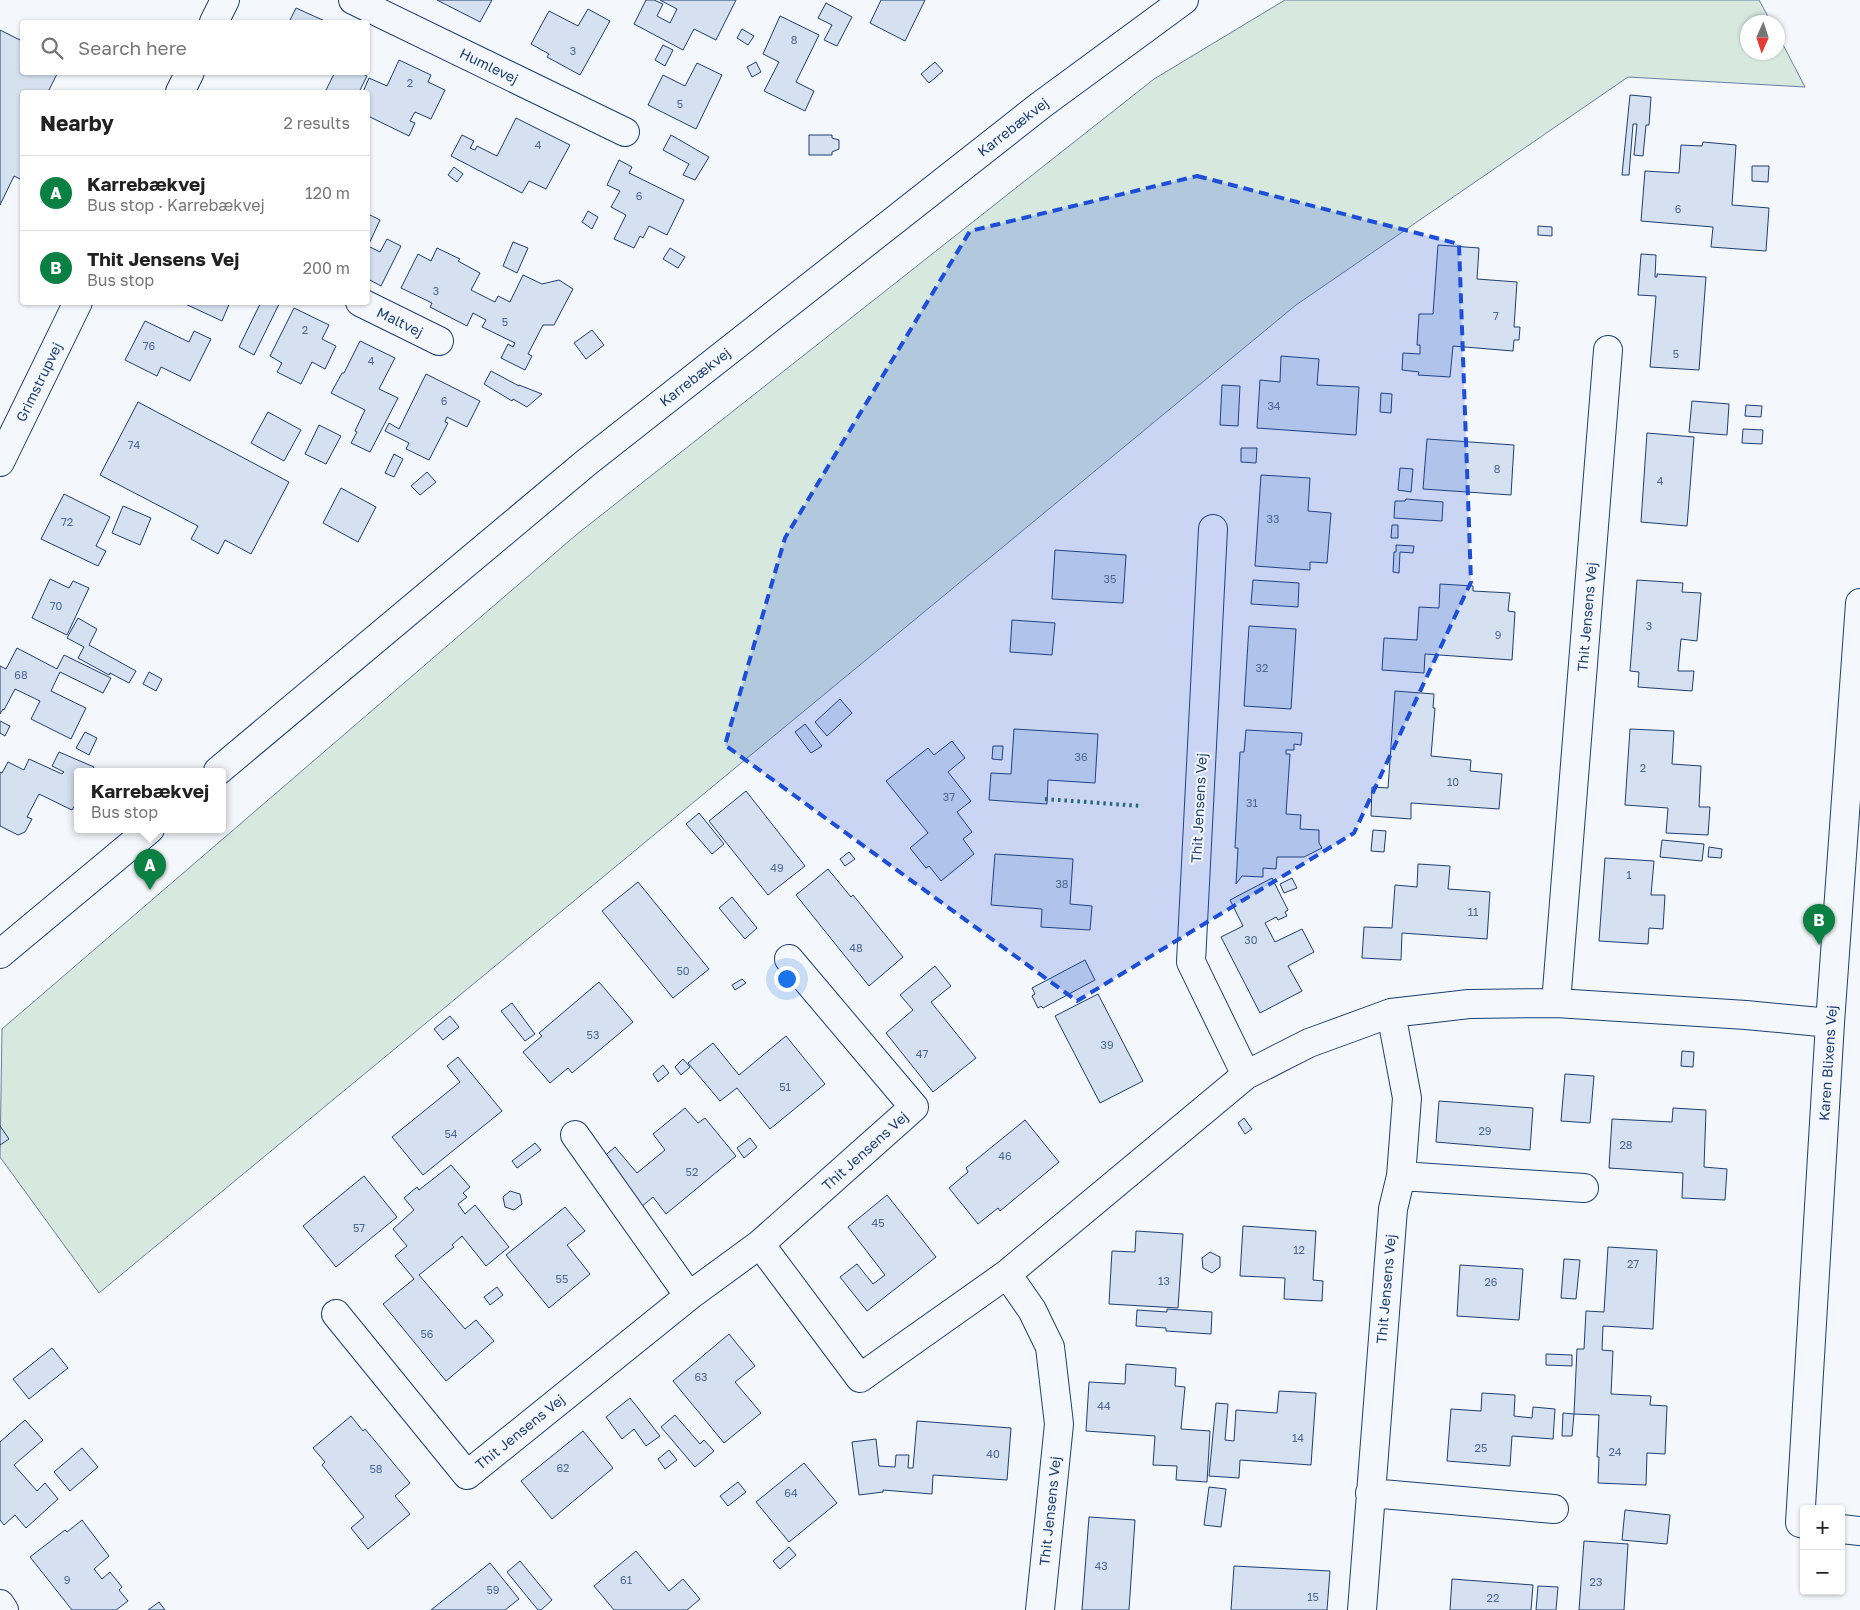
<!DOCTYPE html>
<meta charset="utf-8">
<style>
body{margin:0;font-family:"Golos Text",sans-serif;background:#f6f6f6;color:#222}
.controls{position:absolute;right:15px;bottom:15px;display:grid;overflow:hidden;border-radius:5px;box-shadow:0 1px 4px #0004}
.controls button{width:45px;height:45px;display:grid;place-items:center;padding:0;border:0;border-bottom:1px solid #e0e0e0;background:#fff;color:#222;font:25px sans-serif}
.compass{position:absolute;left:1740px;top:15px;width:45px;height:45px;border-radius:50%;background:#fff;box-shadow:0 1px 4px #0004;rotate:183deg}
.you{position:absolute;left:786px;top:978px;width:18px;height:18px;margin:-12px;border:4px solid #fff;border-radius:50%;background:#1a73e8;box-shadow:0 0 0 8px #1a73e833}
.badge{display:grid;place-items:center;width:32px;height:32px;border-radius:50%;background:#0b8043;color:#fff;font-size:16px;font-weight:700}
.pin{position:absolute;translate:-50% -41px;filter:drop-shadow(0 1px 2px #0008)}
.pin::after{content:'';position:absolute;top:26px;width:18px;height:15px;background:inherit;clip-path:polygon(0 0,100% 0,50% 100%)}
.popup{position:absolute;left:74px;top:768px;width:152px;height:65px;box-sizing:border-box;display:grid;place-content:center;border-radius:5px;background:#fff;filter:drop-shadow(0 1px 4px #0005);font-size:16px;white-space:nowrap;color:#767676}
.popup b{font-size:19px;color:#222}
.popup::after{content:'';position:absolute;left:50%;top:100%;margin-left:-10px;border:10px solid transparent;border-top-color:#fff}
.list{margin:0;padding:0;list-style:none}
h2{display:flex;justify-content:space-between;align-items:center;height:65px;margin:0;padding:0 20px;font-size:21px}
h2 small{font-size:16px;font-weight:400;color:#767676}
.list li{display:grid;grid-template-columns:32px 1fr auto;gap:15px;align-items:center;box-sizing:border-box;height:75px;padding:0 20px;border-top:1px solid #e0e0e0}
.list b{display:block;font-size:19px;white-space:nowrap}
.list p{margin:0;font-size:16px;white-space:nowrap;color:#767676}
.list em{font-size:16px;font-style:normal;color:#767676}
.icon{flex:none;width:28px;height:28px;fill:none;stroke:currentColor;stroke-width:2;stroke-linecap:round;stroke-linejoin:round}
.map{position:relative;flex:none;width:1860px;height:1610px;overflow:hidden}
.search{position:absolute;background:#fff;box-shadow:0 1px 4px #0004;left:20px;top:20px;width:350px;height:55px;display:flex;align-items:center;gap:12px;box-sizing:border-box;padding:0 18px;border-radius:5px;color:#767676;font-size:19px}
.panel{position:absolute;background:#fff;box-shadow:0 1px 4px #0004;left:20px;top:90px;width:350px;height:215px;border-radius:5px}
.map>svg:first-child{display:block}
.green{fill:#d7e8df;stroke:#687fa3}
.building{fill:#d5e0f0;stroke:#1d3f73}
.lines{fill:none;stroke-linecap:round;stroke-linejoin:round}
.street-casing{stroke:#1d3f73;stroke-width:30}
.secondary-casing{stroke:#1d3f73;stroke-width:30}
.street{stroke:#f4f7fb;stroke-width:28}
.secondary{stroke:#f4f7fb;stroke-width:28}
.hedge{stroke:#2c6c60;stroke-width:4;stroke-dasharray:2.5 4;stroke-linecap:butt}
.marked{fill:#1d4ed8;fill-opacity:0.2;stroke:#1d4ed8;stroke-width:4;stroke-dasharray:10 6;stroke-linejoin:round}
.labels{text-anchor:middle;stroke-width:4;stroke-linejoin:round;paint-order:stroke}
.number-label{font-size:11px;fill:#4b6792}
.street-label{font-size:14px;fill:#1d3f73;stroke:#f4f7fb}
</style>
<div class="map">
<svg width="1860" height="1610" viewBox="0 0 1860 1610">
<rect width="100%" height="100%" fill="#f4f7fb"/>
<path class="green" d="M1285,0h474l12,22h-23v30h30v-17l27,52 -177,-10 -332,228 -1197,988 -99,-136 2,-128 574,-494 578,-456z"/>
<path class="building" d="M437,0h55l-12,22z
M646,0h8l9,4 -6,12 13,7 7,-14 -17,-9h76l-20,40 -22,-11 -11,21 -49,-26z
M881,0h44l-20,41 -35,-18z
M826,3l26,14 -15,29 -13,-6 8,-15 -14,-7z
M296,8l31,14h-38z
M588,9l22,12 -30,54 -33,-18 2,-3 -18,-10 18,-33 29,15z
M780,16l39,19 -23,47 18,9 -9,20 -41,-20 15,-29 -16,-8z
M742,29l12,7 -6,9 -11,-7z
M0,30l22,11v31h36l-10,20h-26v81l-2,6 -6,-3 -14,29z
M663,45l10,5 -8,16 -10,-6z
M399,60l32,15 -3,7 17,8 -14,29 -16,-7 -5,9 5,2 -6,13 -41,-20v-24h-5l6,-14 18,8z
M756,62l5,10 -9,5 -5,-10z
M935,62l8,9 -14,12 -8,-9z
M697,63l25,12 -26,54 -48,-24 15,-30 22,11z
M335,72h24l8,4 -8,16h-34z
M1630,95l21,2 -2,28h-3l-3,31 -9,-1 3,-31h-4l-4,51h-7z
M516,118l54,27 -24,44 -17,-8 -7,12 -71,-37 11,-21 12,6 -4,7 5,2 2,-4 20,10z
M671,135l38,22 -14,23 -12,-5 6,-11 -26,-14z
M809,135h23v3l7,2v9l-7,3v3h-23z
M1703,142l33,3 -4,60 37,3 -3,43 -55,-4 2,-20 -72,-6 4,-50 34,2 2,-28 21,1z
M619,160l13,7 -3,6 55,27 -17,35 -18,-9 -6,12 -3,-2 -6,12 -20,-9 12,-24 -15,-8 9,-16 -13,-6z
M1752,166h17l-1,16 -16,-1z
M454,167l9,7 -6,8 -9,-7z
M588,211l10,6 -6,12 -10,-7z
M368,214l12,6 -12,26 12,6 7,-13 14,7 -20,40 -13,-7z
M1538,226l14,1v9l-14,-1z
M513,242l15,6 -11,25 -14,-7z
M1438,245l41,3 -2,31 40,3 -3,45h6l-1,13h-5l-1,11 -60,-5 -3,31 -32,-2 1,-3 -17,-2 1,-17 17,1v-9h-3l2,-31h14z
M437,248l23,11 -2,2 22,12 -9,17 24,12 3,-6 12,6 13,-27 19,9 17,-4 14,9 -19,36h-11l-15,29 4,2 -7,14 -24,-12 7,-14 5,3 2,-4 -33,-16 4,-7 -13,-7 -6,13 -37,-19 2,-4 -31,-15 17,-34 13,7z
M670,248l15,9 -7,11 -15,-9z
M1641,254l15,1 -1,22h2v-3l49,3 -7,93 -49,-3 6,-71 -18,-1z
M181,302h49l-8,19z
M261,302h19l-26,53 -15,-8z
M294,308l35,17 -7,14 14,7 -11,23 -13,-7 -11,22 -24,-12 5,-9 -12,-7z
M145,321l44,21 5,-11 17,8 -21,42 -29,-14 -4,9 -32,-16z
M592,330l12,15 -18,14 -12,-16z
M360,341l35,17 -16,31 19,9 -28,54 -19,-9 6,-11 -2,-1 10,-21 -34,-17 11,-20h2z
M1281,356l38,3 -2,26 42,2 -3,48 -99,-7 3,-48 20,2z
M491,371l28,15v-1l23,9 -15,13 -14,-8 -1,2 -28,-17z
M426,374l54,27 -13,26 -20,-10 -2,5 3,1 -19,37 -23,-11 3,-6 -24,-12 4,-8 10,6z
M1222,385l18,1 -2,40 -18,-1z
M1381,393l11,1 -1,19 -11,-1z
M1692,401l37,3 -2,31 -38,-3z
M138,402l151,80 -38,72 -26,-14 -7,14 -27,-15 7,-13 -98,-51z
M1746,405l16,1 -1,11 -16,-1z
M268,412l33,18 -17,31 -33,-18z
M319,425l22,11 -15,28 -21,-10z
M1743,429l20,1 -1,14 -20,-1z
M1647,433l47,4 -7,89 -46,-4z
M1427,439l87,6 -3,50 -88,-6z
M1241,448h16l-1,15 -15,-1z
M394,454l9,5 -9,18 -9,-4z
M1400,468l13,1 -2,23 -13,-2z
M427,472l9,10 -16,13 -9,-9z
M1261,475l49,3 -2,33 23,2 -4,50 -17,-1v8l-55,-4z
M341,488l35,19 -18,35 -35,-19z
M64,494l46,23 -14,29 10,5 -8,15 -57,-27z
M1406,499l37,3 -1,19 -48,-3 1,-17h10z
M123,506l28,12 -11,27 -28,-12z
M1392,525h6v13h-7z
M1396,545l18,1 -1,7 -13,-1 -1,21 -6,-1 1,-20h2z
M1055,550l71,5 -3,48 -71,-4z
M50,579l19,9 4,-7 16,7 -22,47 -35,-17z
M1253,580l46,3 -1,24 -47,-3z
M1637,580l46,3 -1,9 19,1 -4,48 -16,-2 -3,32h16l-2,20 -54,-4 1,-15 -9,-1z
M1440,584l33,2v5l37,2 -2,18 7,1 -3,48 -87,-6 -1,19 -42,-3 2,-32 33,2 2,-33 20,1z
M78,618l19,11 -8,16 47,26 -7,12 -19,-10 -1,2 -31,-17 6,-11 -17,-9z
M1012,620l43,3 -3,32 -42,-3z
M1249,626l47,3 -5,80 -47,-3z
M17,648l40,21 7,-14 47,23 -8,15 -43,-21 -9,19 35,17 -15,31 -40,-20 9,-18 -25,-12 -11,21 -1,-1 -3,5v-48l6,3z
M149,672l13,7 -6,12 -13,-7z
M1395,691l39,3 -1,14h2l-4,48 40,4 -1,11 32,3 -3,35 -88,-6v16l-40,-3 1,-29 16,1z
M840,699l12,14 -25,23 -12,-14z
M0,721l10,5 -5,10 -5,-3z
M805,724l17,22 -11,7 -16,-21z
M1014,729l84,5 -3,49 -47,-3 -1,24 -58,-4 2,-27 20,1z
M1630,729l44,2 -2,33 29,2 -2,41h11l-2,28 -42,-2 2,-25 -43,-3z
M1246,730l56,3 -1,12 -7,-1v6h-8v4h4l-4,60 15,1 -1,14 19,1v13l3,5 -18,9h-27l-1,12 -13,-1v9l-21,-1 -6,8 2,-36h-3l5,-96h4z
M85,732l12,6 -8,17 -13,-7z
M952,741l13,17 -17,14 23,29 -14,11 15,20 -9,7 11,15 -33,27 -12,-15 -3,2 -16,-20 18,-15 -42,-52 42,-33 6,7z
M993,746h10l-1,14 -10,-1z
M59,752l35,15 -2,4h-14v29l-6,10 -33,-16 -12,23 5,2 -7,13 -7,3 -18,-9v-54l2,1 6,-11 16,8 5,-11 33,15 2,-2 -12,-6z
M746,791l59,75 -37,29 -59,-74z
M699,813l25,31 -12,10 -26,-30z
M1373,830l13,1 -2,21 -13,-1z
M1662,840l42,4 -2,17 -42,-4z
M1709,847l13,2 -1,9 -13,-1z
M849,852l6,7 -10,7 -5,-7z
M995,854l78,5 -3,45 22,2 -2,24 -49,-3 1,-18 -51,-4z
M1605,858l49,3 -3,34h14l-2,34 -14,-1 -1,16 -49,-3z
M1418,864l32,2 -2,23 42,3 -3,47 -85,-6 -1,27 -39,-2 2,-31 28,1 3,-43 22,2z
M828,869l23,28 2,-2 50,62 -34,29 -73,-91z
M1272,878l16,32 -3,2 2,4 -9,4 -2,-3 -11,6 10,19 27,-13 12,23 -26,14 14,25 -42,22 -39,-76 22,-11 -13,-26z
M1292,878l5,10 -13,5 -4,-9z
M638,882l71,87 -36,29 -71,-87z
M732,897l25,31 -12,11 -26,-31z
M1085,960l10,20 -52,28 -2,-2 -3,2 -6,-12 3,-2 -3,-6z
M935,966l16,20 -20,16 45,56 -43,34 -47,-59 27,-23 -13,-15z
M742,979l4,4 -11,7 -3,-5z
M599,982l34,40 -61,51 -4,-5 -18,15 -27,-31 19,-16 -3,-3z
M1098,994l45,87 -43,22 -45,-87z
M512,1003l23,31 -10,7 -24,-30z
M450,1016l9,11 -16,13 -9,-11z
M786,1036l39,48 -55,45 -33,-41 -17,13 -32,-38 25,-20 26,32z
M1682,1051l12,1 -1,15 -12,-1z
M458,1057l44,54 -79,64 -31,-38 68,-55 -13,-16z
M683,1059l7,8 -9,8 -6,-8z
M663,1065l6,8 -11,9 -5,-8z
M1565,1074l29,2 -4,47 -29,-2z
M1439,1101l94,7 -3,42 -94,-8z
M685,1108l13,15 7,-5 31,38 -70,58 -13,-17 -13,11 -40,-48 15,-13 22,26 28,-23 -12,-16z
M1673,1108l33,2 -2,57 23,2 -2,31 -43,-2 1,-25 -74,-5 3,-49 60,3z
M1244,1118l8,11 -7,5 -7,-11z
M1025,1120l34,42 -59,49 -2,-3 -20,16 -29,-36 19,-16 -2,-4z
M0,1126l9,13 -9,6z
M750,1138l7,9 -13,11 -7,-10z
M535,1143l6,7 -24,18 -5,-7z
M451,1165l19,22 -7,6 4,4 -9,7 7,10 10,-9 34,42 -23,19 -24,-30 -10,9 2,2 -35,28 46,54 11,-9 18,21 -48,40 -63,-77 31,-25 -19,-23 12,-10 -14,-17 21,-19 -10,-12 13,-11 2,3z
M364,1176l33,41 -61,50 -33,-41z
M510,1191l10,3 2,10 -8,6 -9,-3 -2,-10z
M887,1195l49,62 -69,54 -27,-34 17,-13 16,20 12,-9 -37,-48z
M565,1207l20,24 -18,14 23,29 -41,34 -43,-53z
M1243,1226l73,5 -3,49 10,1 -1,20 -38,-2 1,-21 -45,-2z
M1136,1231l47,3 -5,74 -69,-4 3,-53 23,1z
M1608,1247l49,3 -4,79 -50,-3 -1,24 11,1 -2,43 40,2 -1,9 17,1 -2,48 -18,-1 -1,32 -48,-2 1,-26h-2l2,-42 -25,-1 3,-65h7l2,-38 18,1z
M1210,1252l10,5v10l-8,6 -9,-5 -1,-10z
M1564,1259l16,1 -4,39 -15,-1z
M1460,1265l63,4 -4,51 -62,-4z
M497,1287l6,8 -13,10 -6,-8z
M1167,1309l45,3 -1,22 -45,-3v-3l-30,-2 1,-16 30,2z
M729,1334l26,32 -20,16 26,31 -37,30 -51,-62z
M52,1348l16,20 -39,31 -16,-20z
M1546,1354l26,1v11l-26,-1z
M1126,1364l50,4 -1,18 10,1 -4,42 29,2 -3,51 -31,-2 1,-14 -24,-1 2,-29 -69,-5 3,-49 36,2z
M1279,1391l37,2 -5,72 -71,-5 -1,18 -30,-2 7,-73 12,1 -3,36 9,1 2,-31 41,3z
M1482,1393l33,2 -1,21 18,2 1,-11 22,2 -2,30 -41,-3 -2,30 -63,-5 4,-52 30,2z
M630,1398l30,38 -14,10 -12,-17 -12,10 -16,-22z
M1563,1413l11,1 -2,22h-10z
M675,1415l25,29 4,-4 10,11 -19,16 -34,-40z
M351,1416l12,15 2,-2 45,54 -15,13 15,18 -42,35 -17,-21 13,-11 -42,-52 3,-3 -12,-14z
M25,1420l18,20 -29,25 23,26 8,-8 13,16 -32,29 -11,-13 -11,10 -4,-5v-78z
M917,1421l94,7 -4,52 -74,-5 -1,19 -49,-4v2l-24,3 -7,-53 24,-3 3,27 16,1 1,-12h13l-1,13h5z
M583,1431l30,37 -61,51 -31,-38z
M82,1448l16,19 -28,24 -16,-19z
M669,1450l8,10 -12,9 -7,-10z
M804,1463l33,40 -48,39 -33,-40z
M738,1482l8,10 -18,14 -8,-10z
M1209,1487l17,2 -5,38 -17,-2z
M1625,1510l45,5 -3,29 -45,-4z
M1089,1517l46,3 -6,90h-47z
M82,1520l27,36 -15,13 8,10 8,-7 12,15 -3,3 9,11 -12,9h-44l-42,-53 35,-27 2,2z
M1584,1541l44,3 -4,66h-45z
M789,1547l7,8 -16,14 -7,-8z
M636,1551l33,40 14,-12 17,20 -13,11h-73l-20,-24z
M520,1561l32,39 -11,10h-3l-31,-38z
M490,1563l29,36 -14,11h-74z
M1234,1566l96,5 -3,39h-96z
M1452,1579l81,6 -2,25h-81z
M1538,1586l20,1 -2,23h-20z
M159,1602l6,8h-17z"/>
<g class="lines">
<g class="street-casing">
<path id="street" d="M353,0l272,132
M360,302l79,39
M1213,529l-22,433 55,113
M1556,1003l52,-653
M575,1135l114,161
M1401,1176l183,12
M760,1244l154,-137 -125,-148
M1007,1274l25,36 18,37 9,77 -19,186
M336,1314l131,161 222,-179 71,-52 100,134 147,-104 239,-199 63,-32 82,-30 78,-9 87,-1 190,12 84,8
M1370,1493l184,16
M1804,1524l-4,-1 30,-500 30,-420
M1841,1529l19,2
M0,1604l4,6
M1362,1610l31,-401 8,-33 6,-78 -16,-85"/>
</g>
<g class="secondary-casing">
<path id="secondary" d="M214,22l11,-22
M180,92l10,-20
M0,462l78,-160
M218,771l369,-309 454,-357 143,-105
M0,954l150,-125"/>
</g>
<use href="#street" class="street"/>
<use href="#secondary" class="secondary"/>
<path class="hedge" d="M1045,799l96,7"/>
</g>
<path class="marked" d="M1197,176l262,68 12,338 -117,251 -277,168 -352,-256 60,-207 185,-307z"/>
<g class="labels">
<g class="number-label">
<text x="794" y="44">8</text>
<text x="573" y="55">3</text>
<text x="410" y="87">2</text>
<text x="680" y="108">5</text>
<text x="538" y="149">4</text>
<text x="639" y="200">6</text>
<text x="1678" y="213">6</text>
<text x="436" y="295">3</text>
<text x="1496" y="320">7</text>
<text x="505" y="326">5</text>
<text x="305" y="334">2</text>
<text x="149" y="350">76</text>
<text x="1676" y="358">5</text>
<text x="371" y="365">4</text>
<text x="444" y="405">6</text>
<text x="1274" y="410">34</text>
<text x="134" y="449">74</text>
<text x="1497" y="473">8</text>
<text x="1660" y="485">4</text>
<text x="1273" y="523">33</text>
<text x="67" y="526">72</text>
<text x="1110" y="583">35</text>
<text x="56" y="610">70</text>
<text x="1649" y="630">3</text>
<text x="1498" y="639">9</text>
<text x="1262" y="672">32</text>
<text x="21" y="679">68</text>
<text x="1081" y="761">36</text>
<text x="1643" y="772">2</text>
<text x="1453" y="786">10</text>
<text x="949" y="801">37</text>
<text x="1252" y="807">31</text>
<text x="777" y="872">49</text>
<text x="1629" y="879">1</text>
<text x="1062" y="888">38</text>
<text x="1473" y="916">11</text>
<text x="1251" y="944">30</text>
<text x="856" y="952">48</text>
<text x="683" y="975">50</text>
<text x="593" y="1039">53</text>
<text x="1107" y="1049">39</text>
<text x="922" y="1058">47</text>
<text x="785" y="1091">51</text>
<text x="1485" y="1135">29</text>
<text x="451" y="1138">54</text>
<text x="1626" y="1149">28</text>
<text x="1005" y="1160">46</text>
<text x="692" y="1176">52</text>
<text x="878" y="1227">45</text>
<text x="359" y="1232">57</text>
<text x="1299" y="1254">12</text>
<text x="1633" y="1268">27</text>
<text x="562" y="1283">55</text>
<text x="1164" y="1285">13</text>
<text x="1491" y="1286">26</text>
<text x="427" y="1338">56</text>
<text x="701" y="1381">63</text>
<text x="1104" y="1410">44</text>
<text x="1298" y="1442">14</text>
<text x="1481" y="1452">25</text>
<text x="1615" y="1456">24</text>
<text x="993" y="1458">40</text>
<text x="563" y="1472">62</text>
<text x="376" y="1473">58</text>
<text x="791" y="1497">64</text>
<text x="1101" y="1570">43</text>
<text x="67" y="1584">9</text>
<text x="626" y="1584">61</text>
<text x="1596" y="1586">23</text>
<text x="493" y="1594">59</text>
<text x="1313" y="1601">15</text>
<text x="1493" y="1602">22</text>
</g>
<g class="street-label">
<text transform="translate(489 66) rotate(26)" y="5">Humlevej</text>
<text transform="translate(1013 127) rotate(-38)" y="5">Karrebækvej</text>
<text transform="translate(400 322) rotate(26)" y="5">Maltvej</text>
<text transform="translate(695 377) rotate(-38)" y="5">Karrebækvej</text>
<text transform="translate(39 382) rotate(-64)" y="5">Grimstrupvej</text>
<text transform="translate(1587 617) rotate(-85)" y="5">Thit Jensens Vej</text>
<text transform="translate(1199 808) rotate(-87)" y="5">Thit Jensens Vej</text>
<text transform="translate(1828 1063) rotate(-86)" y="5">Karen Blixens Vej</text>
<text transform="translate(865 1151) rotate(-42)" y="5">Thit Jensens Vej</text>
<text transform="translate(1386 1289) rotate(-85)" y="5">Thit Jensens Vej</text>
<text transform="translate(520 1432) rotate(-39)" y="5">Thit Jensens Vej</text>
<text transform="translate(1050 1511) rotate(-84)" y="5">Thit Jensens Vej</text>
</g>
</g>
</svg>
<div class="controls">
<button>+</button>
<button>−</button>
</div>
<svg class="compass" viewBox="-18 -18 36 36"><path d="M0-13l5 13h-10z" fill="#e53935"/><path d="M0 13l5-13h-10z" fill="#767676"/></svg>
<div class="you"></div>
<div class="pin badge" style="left:150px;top:890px">A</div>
<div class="popup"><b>Karrebækvej</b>Bus stop</div>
<div class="pin badge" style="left:1819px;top:945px">B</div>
<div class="search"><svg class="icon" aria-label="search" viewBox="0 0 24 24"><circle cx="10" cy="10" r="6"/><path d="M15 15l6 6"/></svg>Search here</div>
<section class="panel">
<h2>Nearby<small>2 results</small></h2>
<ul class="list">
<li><span class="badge">A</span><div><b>Karrebækvej</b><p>Bus stop · Karrebækvej</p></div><em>120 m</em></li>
<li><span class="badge">B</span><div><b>Thit Jensens Vej</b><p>Bus stop</p></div><em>200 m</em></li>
</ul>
</section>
</div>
